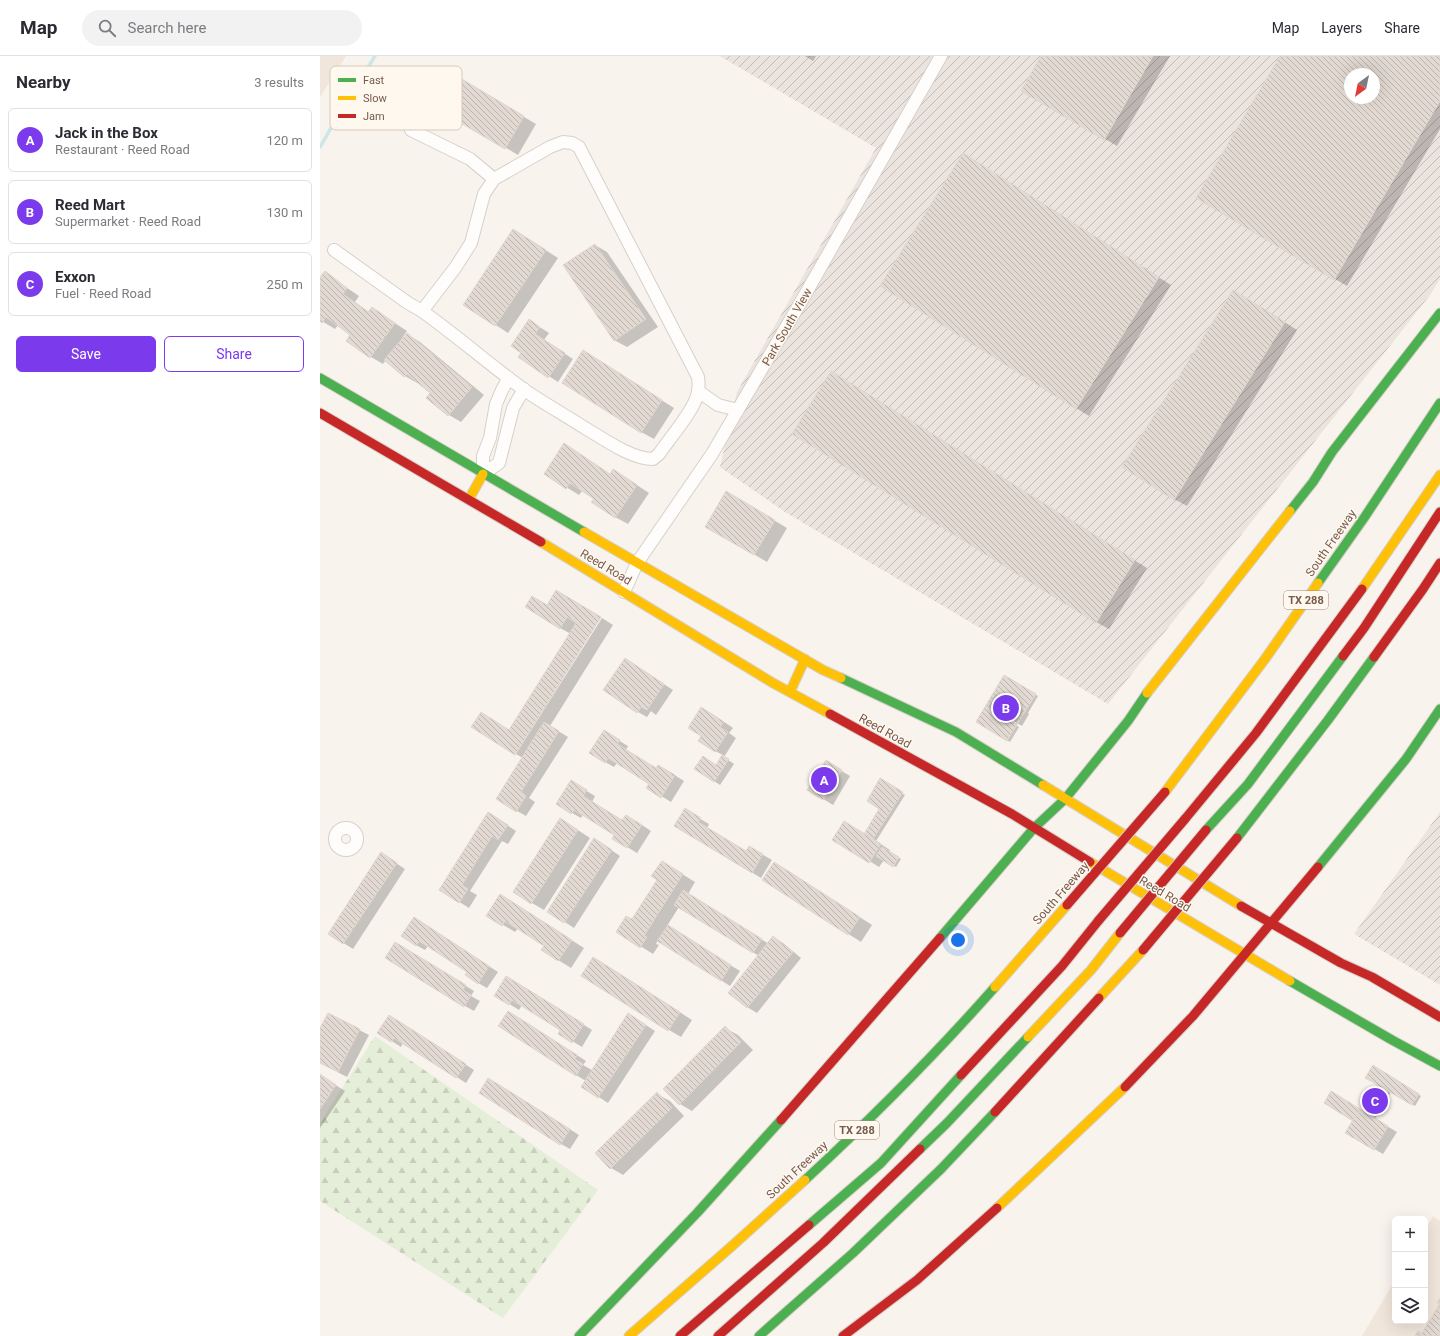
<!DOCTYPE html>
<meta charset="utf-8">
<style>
body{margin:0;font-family:Roboto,sans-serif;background:#f2f2f3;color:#2b2b33}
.controls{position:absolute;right:12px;bottom:12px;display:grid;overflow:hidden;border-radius:6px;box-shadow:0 4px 16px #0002}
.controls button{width:36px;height:36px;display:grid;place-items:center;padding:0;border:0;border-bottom:1px solid #e1e1e2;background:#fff;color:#2b2b33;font:20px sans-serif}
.compass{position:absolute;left:1024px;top:12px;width:36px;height:36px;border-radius:50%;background:#fff;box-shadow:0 4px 16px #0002;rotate:213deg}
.you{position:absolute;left:638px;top:884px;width:14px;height:14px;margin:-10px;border:3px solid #fff;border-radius:50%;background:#1a73e8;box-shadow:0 0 0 6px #1a73e833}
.badge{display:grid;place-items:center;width:26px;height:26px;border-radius:50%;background:#7c3aed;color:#fff;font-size:13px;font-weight:700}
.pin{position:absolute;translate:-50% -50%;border:2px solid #fff;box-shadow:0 1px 4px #0006}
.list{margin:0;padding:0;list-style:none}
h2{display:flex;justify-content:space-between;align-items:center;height:52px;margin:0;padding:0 16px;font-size:17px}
h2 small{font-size:13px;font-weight:400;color:#7c7c81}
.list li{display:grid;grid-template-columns:26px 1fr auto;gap:12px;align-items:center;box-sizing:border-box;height:64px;margin:0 8px 8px;padding:0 8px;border:1px solid #e1e1e2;border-radius:6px}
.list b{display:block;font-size:15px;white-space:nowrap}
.list p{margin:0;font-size:13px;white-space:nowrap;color:#7c7c81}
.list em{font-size:13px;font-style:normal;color:#7c7c81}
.actions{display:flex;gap:8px;padding:12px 16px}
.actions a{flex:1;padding:9px 0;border:1px solid #7c3aed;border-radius:6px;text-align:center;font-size:14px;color:#7c3aed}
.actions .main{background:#7c3aed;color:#fff}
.icon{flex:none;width:22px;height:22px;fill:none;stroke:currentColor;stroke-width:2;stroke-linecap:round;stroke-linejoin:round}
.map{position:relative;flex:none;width:1120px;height:1280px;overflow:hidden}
header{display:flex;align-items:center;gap:24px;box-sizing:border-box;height:56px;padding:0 20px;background:#fff;border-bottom:1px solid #e1e1e2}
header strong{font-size:19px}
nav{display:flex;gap:22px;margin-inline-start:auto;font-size:14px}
.search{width:280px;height:36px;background:#f2f2f3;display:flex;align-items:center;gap:10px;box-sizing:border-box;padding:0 14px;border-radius:22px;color:#7c7c81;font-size:15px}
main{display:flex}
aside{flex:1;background:#fff}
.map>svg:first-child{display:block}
.residential{fill:#f1e6db}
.industrial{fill:url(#industrial-furrows);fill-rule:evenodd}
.forest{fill:url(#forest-firs)}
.shadow{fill:#0003;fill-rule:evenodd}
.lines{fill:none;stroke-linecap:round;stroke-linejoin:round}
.stream{stroke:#cfe6e8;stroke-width:3.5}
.building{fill:url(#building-back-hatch);stroke:#e1d6cf;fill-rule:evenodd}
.street-casing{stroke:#d6d0ca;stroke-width:14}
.fast-casing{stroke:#d7cfc9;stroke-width:11}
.slow-casing{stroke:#d7cfc9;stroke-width:11}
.jam-casing{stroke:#d7cfc9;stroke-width:11}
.street{stroke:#fefdfc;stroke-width:12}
.fast{stroke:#4caf50;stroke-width:9}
.slow{stroke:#ffc107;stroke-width:9}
.jam{stroke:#c62828;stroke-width:9}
.jam-bridge-casing{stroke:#d9d0cb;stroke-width:11;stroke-linecap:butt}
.jam-bridge{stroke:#c62828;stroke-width:9}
.labels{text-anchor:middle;stroke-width:3;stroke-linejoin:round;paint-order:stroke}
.shield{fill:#fff8ef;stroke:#9f897d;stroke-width:1}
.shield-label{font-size:11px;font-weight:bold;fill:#765a4c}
.street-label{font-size:12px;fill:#765a4c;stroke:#fff8ef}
.key{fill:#fff8ef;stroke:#d6c9be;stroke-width:1}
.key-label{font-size:11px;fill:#765a4c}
</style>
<header>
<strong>Map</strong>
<div class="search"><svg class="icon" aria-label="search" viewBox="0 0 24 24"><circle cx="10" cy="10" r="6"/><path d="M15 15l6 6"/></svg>Search here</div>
<nav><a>Map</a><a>Layers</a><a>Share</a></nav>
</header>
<main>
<aside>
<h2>Nearby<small>3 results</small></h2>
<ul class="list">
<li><span class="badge">A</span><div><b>Jack in the Box</b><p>Restaurant · Reed Road</p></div><em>120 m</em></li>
<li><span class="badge">B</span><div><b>Reed Mart</b><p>Supermarket · Reed Road</p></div><em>130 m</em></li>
<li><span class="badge">C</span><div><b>Exxon</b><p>Fuel · Reed Road</p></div><em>250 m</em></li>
</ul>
<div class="actions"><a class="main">Save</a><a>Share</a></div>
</aside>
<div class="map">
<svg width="1120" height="1280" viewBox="0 0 1120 1280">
<defs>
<pattern id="industrial-furrows" width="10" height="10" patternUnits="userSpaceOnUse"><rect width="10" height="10" fill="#ebe3de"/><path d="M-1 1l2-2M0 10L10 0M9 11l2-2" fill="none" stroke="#c3bbb6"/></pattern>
<pattern id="forest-firs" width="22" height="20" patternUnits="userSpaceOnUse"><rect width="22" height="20" fill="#e5eed8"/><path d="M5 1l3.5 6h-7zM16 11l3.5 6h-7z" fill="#c8cebb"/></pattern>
<pattern id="building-back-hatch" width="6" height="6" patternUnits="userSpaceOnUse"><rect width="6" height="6" fill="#e2d9d2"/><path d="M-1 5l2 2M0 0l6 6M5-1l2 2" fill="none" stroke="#bcb3ad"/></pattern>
</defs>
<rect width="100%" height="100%" fill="#f8f3ed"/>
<path class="residential" d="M0,0h26l-26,41z
M1113,1160l7,5v115h-78l33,-56v41h30v-91z"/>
<path class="industrial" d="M400,0h720v223l-10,16 -322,409 -323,-192 -65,-45 17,-75 139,-244zM1030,18h24v24h-24z
M1120,756v173l-86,-51z"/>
<path class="forest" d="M55,980l223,154 -95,128 -183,-117v-78z"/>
<path class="shadow" d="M485,0h11l-3,5z
M722,0h128l-53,90 -95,-56z
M961,0h159v73l-93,157 -150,-88zM1030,18h24v24h-24z
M125,14l91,54 -18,31 -91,-54z
M656,106l195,123 -82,131 -208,-130z
M194,174l44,28 -50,75 -43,-28z
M275,189l12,7 51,75 -31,20 -13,-7z
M5,217l34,23 -4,6 14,10 3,-4 35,23 -5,7 1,1 4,-5 13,8 64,53 -23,27 -12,-7 -21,-17 3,-5 -13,-11 -1,1 -12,-7 -19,-16 -3,4 -12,-7 -19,-23 -14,-9 -3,4 -15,-9v-41z
M926,242l51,32 -110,176 -13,-7z
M218,270l11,7 -5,7 29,19 -15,23 -39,-25z
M276,303l78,49 -20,31 -13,-7z
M524,324l303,188 -38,61 -13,-7z
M294,414l35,23 -21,31 -13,-7 -20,-18 -12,-9 -4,5 -34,-21 66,1z
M407,436l60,36 -20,34 -60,-36z
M227,550l53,11 -90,114 61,-97 -11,-6z
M282,562l11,7 -63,101 18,11 -39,61 6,4 -9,14 -9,-5 6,-53 -7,-4z
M305,603l48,31 -17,25 -5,-4 -4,6 -9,-5z
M684,621l34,19 -10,17 1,1 -7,12 -10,-6 -1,2 8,5 -9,15 -33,-20z
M391,657l22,15 -4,5 7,5 -12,19 10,7 -14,21 -6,-4 2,-15 7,-11 -8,-4z
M293,681l15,9 -2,4 31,19 11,2 16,10 -13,21 -23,-14 2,-4 -33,-21 -3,4 -9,-5z
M515,711l15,9 -17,29 -24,-15z
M560,724l25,15 -29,46 14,9 -1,2 12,7 -5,8 -12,-7 -5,7 -45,-28 31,-4 15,-27z
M260,731l15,9 -3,6 31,19h13l15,10 -14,22 -23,-14 2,-4 -33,-21 -2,4 -9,-5z
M365,754l24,14 -2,4 39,24 3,-5 23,13 -11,18 -86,-52z
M178,763l18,12 -8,13 -6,-3 -32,50 7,4 -8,13 -29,-18z
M241,763l29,19 -46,72 -12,-7z
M284,789l16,11 -46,72 -26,-17z
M70,803l15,10 -52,80 -24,-15z
M354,813l21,13 -7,12 81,50 5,-6 9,5 18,15 -44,55 -10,-6 12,-51 -80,-49 -12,19 73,45 -10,15 -72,-46 -2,4 3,1 -6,9 -35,-22 14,-12z
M467,814l85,55 -11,17 -97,-62z
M193,847l71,45 -13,20 -29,-18 3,-5 -27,-17 -3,4 -27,-16z
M103,868l75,48 -11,16 -9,-5 -10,-11 -40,-26 -3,4 -9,-5z
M85,892l69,43 -3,5 9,5 -6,10 -9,-5z
M286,909l86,55 -11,17 -12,-7z
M196,926l76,48 -10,17 -23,-14 2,-3 -39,-25 -3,5 -24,-15z
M198,961l68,44 -3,4 9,5 46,-50 17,11 -47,72 -26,-17 4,-5 -10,-6z
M79,965l75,49 -8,13 -63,-40 -2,4 -22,-14z
M405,972l13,7 15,15 -61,61 -12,-7z
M0,974h39l10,5 -22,42 -27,-14z
M1053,1011l48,29 -6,10 -24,-14 -16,27 22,13 -14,22 -36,-21 16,-21 16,-27z
M0,1019l25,16 -25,37z
M178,1028l81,51 -9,14 -9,-5z
M337,1038l13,7 14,15 -61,59 -12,-7z"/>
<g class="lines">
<path class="stream" d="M0,91l22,-38 33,-53"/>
</g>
<path class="building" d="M721,0h112l-49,84 -83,-49z
M960,0h160v45l-106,179 -138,-82zM1030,18h24v24h-24z
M125,13l79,47 -19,33 -80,-47z
M643,97l196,124 -83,132 -196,-123z
M193,173l33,21 -51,76 -32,-21z
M275,188l51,75 -32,22 -51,-76z
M5,215l22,17 -4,6 25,18 4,-5 23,16 -25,35 -24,-17 4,-6 -24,-18 -4,6 -2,-2v-44z
M913,234l52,32 -111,178 -52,-33z
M209,263l11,8 -5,7 30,19 -17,25 -30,-21 3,-4 -10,-7z
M87,277l65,54 -24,29 -22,-18 4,-5 -23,-19 -3,3 -20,-17z
M263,294l79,50 -21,33 -79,-50z
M511,315l304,189 -39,63 -304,-189z
M244,387l46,31 3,-5 24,16 -22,33 -24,-16 3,-3 -24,-16 -4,6 -22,-15z
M406,435l49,29 -21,35 -49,-28z
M236,534l45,27 -86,138 -44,-28 10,-15 28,18 67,-107 -9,-6 -7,12 -35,-22 7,-11 15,9z
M305,602l39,26 -17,26 -6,-3 -4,6 -34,-23z
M684,619l32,19 -29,47 -31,-19z
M676,637l28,17 -8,14 -28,-17z
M381,651l23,15 -4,5 8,5 -13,20 -17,-11 3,-5 -13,-8z
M224,666l15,9 -38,61 5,4 -10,16 -20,-13z
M284,674l16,10 -3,4 39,24 2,-3 17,10 -14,23 -15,-10 3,-4 -41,-26 -3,5 -16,-10z
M402,699l7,4 -15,23 -20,-13 9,-13 13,9z
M506,704l16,10 -19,30 -16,-10z
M560,722l23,14 -30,47 -9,-5 15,-25 -12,-8z
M251,724l16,10 -4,6 39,24 4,-5 16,10 -15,23 -15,-9 2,-4 -40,-25 -3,4 -15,-10z
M365,752l16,10 -3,4 48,29 3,-5 14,8 -11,19 -78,-47z
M168,756l20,13 -10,15 -6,-4 -30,49 6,4 -9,14 -20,-13z
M240,762l18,12 -47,74 -18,-12z
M524,765l37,23 -12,19 -37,-23z
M274,782l18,12 -48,73 -17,-11z
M562,791l17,10 -6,10 -17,-11z
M61,796l16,11 -54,81 -15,-10z
M342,805l21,13 -39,62 3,1 -7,11 -24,-16 10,-16 6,3 25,-39 -6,-4z
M454,806l86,55 -12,18 -86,-55z
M363,834l79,49 -9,14 -79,-48z
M180,838l72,46 -14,21 -17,-11 3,-4 -39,-25 -3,5 -16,-10z
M94,861l75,49 -11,18 -13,-9 2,-3 -48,-31 -3,5 -15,-10z
M348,869l63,40 -10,16 -64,-40z
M453,880l20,16 -46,56 -19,-15z
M75,886l71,43 -3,5 8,5 -7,12 -79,-49z
M273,901l87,55 -12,19 -87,-55z
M186,920l78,48 -12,19 -14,-9 2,-4 -48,-30 -3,5 -15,-9z
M188,955l69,44 -2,4 8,5 -7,12 -78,-50z
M8,957l32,16 -22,43 -18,-9v-35z
M308,957l18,12 -48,73 -17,-11z
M69,959l77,49 -10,14 -62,-40 -3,4 -14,-9z
M405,970l16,16 -62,63 -16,-16z
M1053,1009l46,29 -7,11 -24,-14 -15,26 -10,-6 15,-26 -13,-7z
M0,1018l16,11 -16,24z
M168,1022l82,51 -10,16 -81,-52z
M1011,1035l29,18 -7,12 -29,-18z
M337,1036l15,16 -62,61 -15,-16z
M1040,1053l28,17 -14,24 -29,-17z
M1120,1242v38h-25l3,-5 4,2 17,-28 -2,-2z"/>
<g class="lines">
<g class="street-casing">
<path id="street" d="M91,74l59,29 24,20
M14,194l74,53 14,8c35,25 67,53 101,78 20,14 42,26 62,39 19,11 46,31 68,31l6,-5c10,-15 33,-41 38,-58 2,-6 2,-12 1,-19l-119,-230 -7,-4 -9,-1 -13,5 -56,32 -10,15 -13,49 -16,25 -33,43
M378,335l20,14 20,5
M163,418v-18l7,-18 6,-34 6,-14 7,-12
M163,418l16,-11 14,-55 11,-19
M304,536l13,-29 75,-109 90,-154 139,-244
M15 783a11 11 0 1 1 22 0a11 11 0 1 1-22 0Z"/>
</g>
<g class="fast-casing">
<path id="fast" d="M0,322l264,154
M970,455l23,-29 19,-30 108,-139
M998,527l46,-65 76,-115
M521,622l115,54 87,53
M886,774l42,-46 95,-128
M917,782l91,-118 46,-63
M998,811l88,-108 34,-50
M620,882l94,-110 31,-29 63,-78 19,-28
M970,925l102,59 48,26
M600,1093l27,-26 81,-86
M485,1124c66,-61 130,-125 190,-193
M489,1169l72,-62 80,-88
M259,1280l118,-123 84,-93
M439,1280l94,-83 88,-84 54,-57"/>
</g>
<g class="slow-casing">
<path id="slow" d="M149,443l14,-25
M264,476l239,138 18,8
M221,486l232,141 57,31
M1042,533l78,-114
M470,636l15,-33
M827,637l143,-182
M723,729l198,121
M845,736l100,-133 53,-76
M770,806l200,119
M675,931l72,-82
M779,942l44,-48
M708,981l63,-67 29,-37
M677,1152l128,-121
M309,1280l103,-90 73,-66"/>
</g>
<g class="jam-casing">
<path id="jam" d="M0,357l221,129
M1023,600l21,-28 76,-116
M1054,601l49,-68 17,-26
M510,658l182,100 78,48
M865,763l71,-86 106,-144
M921,850l100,57 31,14 68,40
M641,1019l101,-109 37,-46
M805,1031l68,-71 125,-149
M675,1056l104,-114
M461,1064l159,-182
M360,1280l129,-111
M398,1280l105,-93 97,-94
M523,1280l74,-56 80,-72"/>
</g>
<use href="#street" class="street"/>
<use href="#fast" class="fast"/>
<use href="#slow" class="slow"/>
<use href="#jam" class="jam"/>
<g class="jam-bridge-casing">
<path id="jam-bridge" d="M747,849l98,-113
M779,864l86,-101
M800,877l86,-103
M823,894l94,-112"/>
</g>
<use href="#jam-bridge" class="jam-bridge"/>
</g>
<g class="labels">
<g class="shield">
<rect x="964" y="535" width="44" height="18" rx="3"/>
<rect x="515" y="1065" width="44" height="18" rx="3"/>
</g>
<g class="shield-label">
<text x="986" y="548">TX 288</text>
<text x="537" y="1078">TX 288</text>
</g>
<g class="street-label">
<text transform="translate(467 271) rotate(-60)" y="4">Park South View</text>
<text transform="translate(1011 487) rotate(-55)" y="4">South Freeway</text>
<text transform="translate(286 511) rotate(31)" y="4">Reed Road</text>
<text transform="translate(565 675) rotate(29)" y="4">Reed Road</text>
<text transform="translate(741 837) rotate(-49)" y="4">South Freeway</text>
<text transform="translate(845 838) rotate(31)" y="4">Reed Road</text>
<text transform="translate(477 1114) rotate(-43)" y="4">South Freeway</text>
</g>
</g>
<rect x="10" y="10" width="132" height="64" rx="6" class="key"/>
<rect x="18" y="22" width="18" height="4" fill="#4caf50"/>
<rect x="18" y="40" width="18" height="4" fill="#ffc107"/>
<rect x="18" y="58" width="18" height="4" fill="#c62828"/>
<g class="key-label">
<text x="43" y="28">Fast</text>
<text x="43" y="46">Slow</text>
<text x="43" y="64">Jam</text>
</g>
</svg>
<div class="controls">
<button>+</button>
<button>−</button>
<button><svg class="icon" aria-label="layers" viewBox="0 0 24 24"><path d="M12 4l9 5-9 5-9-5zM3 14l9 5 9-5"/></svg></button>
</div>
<svg class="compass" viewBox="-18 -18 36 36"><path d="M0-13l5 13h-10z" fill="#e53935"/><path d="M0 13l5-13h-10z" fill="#7c7c81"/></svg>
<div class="you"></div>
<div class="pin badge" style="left:504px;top:724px">A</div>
<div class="pin badge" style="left:686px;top:652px">B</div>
<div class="pin badge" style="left:1055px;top:1045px">C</div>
</div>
</main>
